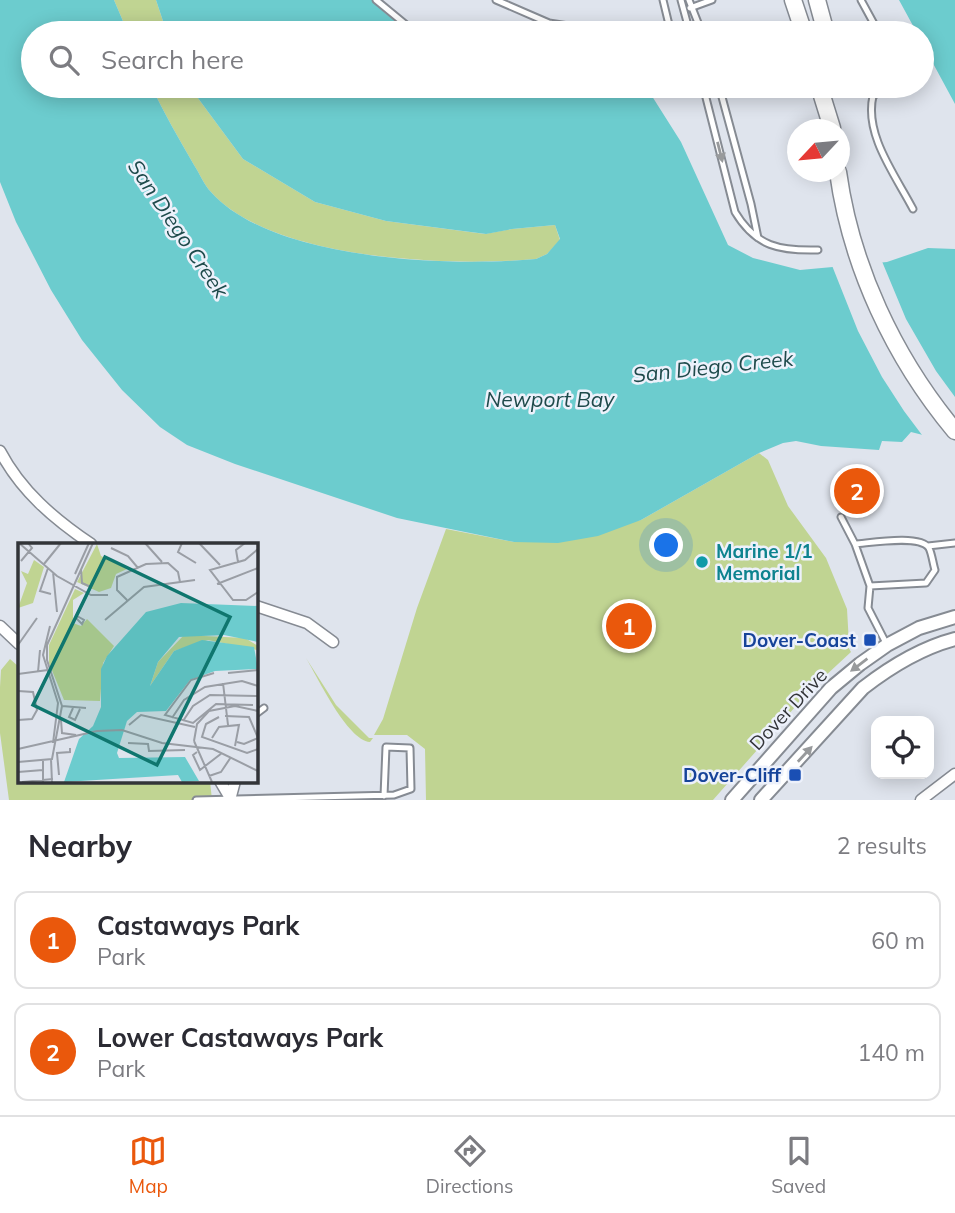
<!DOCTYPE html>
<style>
body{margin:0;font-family:Mulish,sans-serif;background:#f7f7f7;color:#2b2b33}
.controls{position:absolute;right:21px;bottom:21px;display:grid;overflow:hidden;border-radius:14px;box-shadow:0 4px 18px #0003}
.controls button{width:63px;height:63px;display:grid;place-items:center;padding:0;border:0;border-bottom:2px solid #e1e1e2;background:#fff;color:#2b2b33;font:35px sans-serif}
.compass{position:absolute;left:787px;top:119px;width:63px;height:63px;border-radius:50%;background:#fff;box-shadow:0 4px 18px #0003;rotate:244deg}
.you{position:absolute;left:667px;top:546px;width:24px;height:24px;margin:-18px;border:5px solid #fff;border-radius:50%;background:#1a73e8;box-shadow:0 0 0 10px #1a73e833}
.badge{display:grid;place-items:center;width:46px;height:46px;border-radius:50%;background:#ea580c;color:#fff;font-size:23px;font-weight:700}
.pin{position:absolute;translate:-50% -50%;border:4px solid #fff;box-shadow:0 2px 7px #0006}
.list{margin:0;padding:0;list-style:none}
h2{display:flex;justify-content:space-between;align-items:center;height:91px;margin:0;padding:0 28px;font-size:30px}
h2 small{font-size:23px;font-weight:400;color:#7c7c81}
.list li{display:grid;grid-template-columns:46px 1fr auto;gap:21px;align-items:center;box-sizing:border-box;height:98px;margin:0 14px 14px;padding:0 14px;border:2px solid #e1e1e2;border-radius:14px}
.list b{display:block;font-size:26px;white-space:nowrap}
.list p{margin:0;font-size:23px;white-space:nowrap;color:#7c7c81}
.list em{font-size:23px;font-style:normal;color:#7c7c81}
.icon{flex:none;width:38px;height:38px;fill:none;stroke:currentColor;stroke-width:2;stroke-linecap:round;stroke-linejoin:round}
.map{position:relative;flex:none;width:955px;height:800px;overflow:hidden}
.search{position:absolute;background:#fff;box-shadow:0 4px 18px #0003;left:21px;right:21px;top:21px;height:77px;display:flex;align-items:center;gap:18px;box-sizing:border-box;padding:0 24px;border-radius:38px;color:#7c7c81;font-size:26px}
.sheet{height:315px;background:#fff}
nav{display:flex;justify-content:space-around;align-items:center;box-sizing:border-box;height:98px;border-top:2px solid #e1e1e2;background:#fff;font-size:19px;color:#7c7c81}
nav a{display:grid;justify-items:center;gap:4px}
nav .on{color:#ea580c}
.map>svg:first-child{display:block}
.green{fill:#c0d492}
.water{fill:#6cccce}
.pier{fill:#dfe4ed}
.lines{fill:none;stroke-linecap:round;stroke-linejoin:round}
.service-casing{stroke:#868b93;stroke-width:9}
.minor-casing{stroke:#868b93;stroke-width:13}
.tertiary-casing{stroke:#868b93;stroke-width:16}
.trunk-casing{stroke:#868b93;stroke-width:19}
.service{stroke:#fff;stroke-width:5}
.minor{stroke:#fff;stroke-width:10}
.tertiary{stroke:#fff;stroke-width:12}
.trunk{stroke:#fff;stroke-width:16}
.oneway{fill:#989a9c}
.culture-dot{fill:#0f9aa8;stroke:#edf1fb;stroke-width:2.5}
.transit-dot{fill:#1a4fb4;stroke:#edf1fb;stroke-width:2.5}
.labels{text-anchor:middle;stroke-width:5;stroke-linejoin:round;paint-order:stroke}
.culture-label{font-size:19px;font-weight:bold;fill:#0d838f;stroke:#edf1fb;text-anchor:start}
.transit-label{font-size:19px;font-weight:bold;fill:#164399;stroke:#edf1fb;text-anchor:end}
.street-label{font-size:19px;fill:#323438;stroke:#edf1fb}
.water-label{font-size:21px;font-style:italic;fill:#1e4a4b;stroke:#edf1fb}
.inset-road{fill:none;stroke:#9a9ea5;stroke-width:2}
.view{fill:#0f766e;fill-opacity:0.15;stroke:#0f766e;stroke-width:3.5}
.inset-edge{fill:none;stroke:#323438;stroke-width:3.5}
</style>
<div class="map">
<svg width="955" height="800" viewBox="0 0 955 800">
<rect width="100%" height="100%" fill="#dfe4ed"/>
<path class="green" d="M114,0h42l11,33h-39z
M151,86h38l54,73 72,43 71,19 99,13 27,-5 43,-4 5,15 -13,14 -11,5c-85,8 -265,1 -325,-67 -7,-7 -11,-18 -17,-27 -15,-26 -30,-52 -43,-79z
M759,453l9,7 20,46 38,52 21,51 2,35 -2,1 4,7 -41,38 -97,110h-287l-1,-51 -18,-14h-33l9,-16 34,-111 29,-79 68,13 127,-22z
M306,658l30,47 33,33h4l-3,4c-23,-2 -52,-64 -64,-84z
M10,659l9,8v114h191l2,19h-203l-9,-67v-46l1,-17z"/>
<path class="water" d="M0,0h114l14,33h-95v53h118c13,27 28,53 43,79 6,9 10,20 17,27 61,69 240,75 325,67l11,-5 13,-15 -5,-14 -43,4 -26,5 -100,-13 -71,-19 -72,-43 -54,-73h398l63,7 31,49 47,103 25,13 47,12 87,-8 41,-14 27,1v194l-44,-11 -9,10 -20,-1 -3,9 -58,-4 -25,-5 -13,2 -24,10 -118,67 -43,16 -40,7 -44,-1 -117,-24 -162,-54 -48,-19 -27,-18 -38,-37 -40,-50 -31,-50 -35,-68 -16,-40z
M156,0h216l13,13 27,20h-245z
M899,0h56v104l-33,-61v-10h-5z"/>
<path class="pier" d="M881,259l25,60 30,52 19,26v49l-30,-7 -21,-28 -22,-34 -24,-46 -27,-68z"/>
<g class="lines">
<g class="service-casing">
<path id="service" d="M376,0l40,33
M496,0l53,23 65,10
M663,0l8,33
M681,0l9,33
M689,0l13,33
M861,0l18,33
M690,8l22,-8
M634,86l41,4v-4
M703,86l32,126c21,35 45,39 83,38
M719,86l32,118 7,34
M889,86l-16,10c-9,39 23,80 40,113
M841,517l14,27 15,42 -2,22 19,37
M855,544c15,-1 65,-10 74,4 3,6 4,16 6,22l-9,13 -56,3
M928,546l27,-3
M256,714l8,-6
M196,800l198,-5 17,-6 -1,-41 -24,-1 -2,49"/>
</g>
<g class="minor-casing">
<path id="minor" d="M0,451c21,40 54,68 91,93
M256,606l51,17 26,19
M0,626l19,18
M220,781l10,17
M230,800l5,-19
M921,800l34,-26"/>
</g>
<g class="tertiary-casing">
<path id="tertiary" d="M732,800l99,-112 29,-24 27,-19 32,-17 36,-11
M761,800l102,-112c27,-21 58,-40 92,-49"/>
</g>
<g class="trunk-casing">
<path id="trunk" d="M793,0l11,33
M817,0l9,33
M819,86l13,42
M838,172c13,94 56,186 117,259"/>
</g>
<use href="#service" class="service"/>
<use href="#minor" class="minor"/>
<use href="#tertiary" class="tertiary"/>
<use href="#trunk" class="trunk"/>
</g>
<defs><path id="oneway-solid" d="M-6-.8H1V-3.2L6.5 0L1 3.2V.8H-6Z" transform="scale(1.75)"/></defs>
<g class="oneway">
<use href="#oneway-solid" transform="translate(720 152) rotate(76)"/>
<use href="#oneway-solid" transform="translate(859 665) rotate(143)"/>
<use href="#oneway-solid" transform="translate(805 754) rotate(-47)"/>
</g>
<circle class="culture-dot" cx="702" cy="562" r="7"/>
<g class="transit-dot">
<rect x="863" y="633" width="14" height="14" rx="3.5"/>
<rect x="788" y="768" width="14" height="14" rx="3.5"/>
</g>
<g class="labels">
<g class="culture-label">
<text x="716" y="558">Marine 1/1<tspan x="716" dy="22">Memorial</tspan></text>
</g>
<g class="transit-label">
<text x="856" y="647">Dover-Coast</text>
<text x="781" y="782">Dover-Cliff</text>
</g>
<g class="street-label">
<text transform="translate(788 709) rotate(-47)" y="7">Dover Drive</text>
</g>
<g class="water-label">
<text transform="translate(178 229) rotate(56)" y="7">San Diego Creek</text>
<text transform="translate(713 367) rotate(-6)" y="7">San Diego Creek</text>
<text x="550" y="407">Newport Bay</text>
</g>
</g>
<g transform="translate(18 543)">
<rect width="240" height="240" fill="#dfe4ed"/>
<path d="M79,1l4,12 26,13 -11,5 -5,14 -12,4 -22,-10zM16,17l10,7 -11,36 -15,5 9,-25 -6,-12 7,3zM57,46l9,4 -11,7v23l8,3 6,-7 27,27 -11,17 -3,38 -36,-1 -15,-37v-18zM166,92l61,3 13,8 -1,4 -49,-10 -34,11 -24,35 8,-24z" fill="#c0d492"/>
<path d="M163,60l77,3v36l-34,-7 -45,2 -21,25 -8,24 24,-35 28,-11 52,7 4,22 -43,2 -25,9 -24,31 -29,1 -10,9 -10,32 2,5 66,-1 14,24 -17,1 -4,-7 -114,7 15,-43 14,-13 8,-19v-38l6,-13 39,-44z" fill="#6cccce"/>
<path class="inset-road" d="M1,0l38,33 34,19h17M127,0l17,19M164,0l-4,9 18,11M181,0l21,22M93,5l17,8 10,12M240,6l-13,11 -35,10 23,30h13l12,-8M3,18l11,-13 -4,-5M220,19l-2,-12 9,-7M26,21l17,-21M30,25l-8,23 11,3M35,29l4,40M57,31l14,-31M199,41l41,-16M109,57l-10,-10v-13l29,-13 22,-1 10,9 2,10M59,73l7,4 -2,4 -6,-6 9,-19 6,-12 -9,-4 -1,-14M87,77l39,-33 51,-7M32,83l-7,29 15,48 -5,40M0,102l19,-27M20,129l2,-22M196,130l-23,7 -26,35 28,8 23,-19 37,1M210,130l30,-3M0,131l30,-4M205,140l5,42M0,148l15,1 4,18 -5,9 -14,1M44,163l24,2M55,165l-4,9 6,3 5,-11M207,173l24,1 9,21M201,174l-13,7 -4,13 45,16 11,-4M154,175l12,-18 21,-13 37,-6 16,5M43,177l1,13 14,2M165,178l10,-15 17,-11 47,1M111,182l12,-10 54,12M194,195l7,-11 20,-2 -4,21M176,198l3,-17 12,-13 26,-5 23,5M176,198l18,41M219,199l7,2 14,-6M110,200l20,1 1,7 36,-1M0,206l79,-18 25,-1 40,13 51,6 45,22M179,209l-4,3 7,15 22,-17M33,216l1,23M25,218v21M0,219l34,-3 10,-53 -15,-46v-15l46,-102M0,229l25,-2M41,232l-2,-22 13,-1v-4M191,233l12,-4 10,-15M4,239l31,-3"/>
<path class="view" d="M87,14l125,60 -73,148 -124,-60z"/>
<rect width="240" height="240" class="inset-edge"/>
</g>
</svg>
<div class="controls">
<button><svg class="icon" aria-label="locate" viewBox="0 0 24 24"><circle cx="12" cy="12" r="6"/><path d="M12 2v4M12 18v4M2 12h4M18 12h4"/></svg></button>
</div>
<svg class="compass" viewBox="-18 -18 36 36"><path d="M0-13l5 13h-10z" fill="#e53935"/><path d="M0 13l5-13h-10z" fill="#7c7c81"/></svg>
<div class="you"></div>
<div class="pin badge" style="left:629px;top:626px">1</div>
<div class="pin badge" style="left:857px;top:491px">2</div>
<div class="search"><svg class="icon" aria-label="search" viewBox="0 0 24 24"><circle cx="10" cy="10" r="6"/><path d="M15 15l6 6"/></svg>Search here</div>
</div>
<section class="sheet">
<h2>Nearby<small>2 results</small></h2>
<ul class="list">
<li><span class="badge">1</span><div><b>Castaways Park</b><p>Park</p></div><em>60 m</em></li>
<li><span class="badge">2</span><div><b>Lower Castaways Park</b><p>Park</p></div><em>140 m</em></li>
</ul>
</section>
<nav>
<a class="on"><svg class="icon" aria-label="map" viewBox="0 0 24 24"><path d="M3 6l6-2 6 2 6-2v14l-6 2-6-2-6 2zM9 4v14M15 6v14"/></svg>Map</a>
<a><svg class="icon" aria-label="directions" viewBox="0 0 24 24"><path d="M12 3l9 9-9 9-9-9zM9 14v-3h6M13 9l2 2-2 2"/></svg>Directions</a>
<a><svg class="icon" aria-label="saved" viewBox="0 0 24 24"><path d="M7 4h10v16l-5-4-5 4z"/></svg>Saved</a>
</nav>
